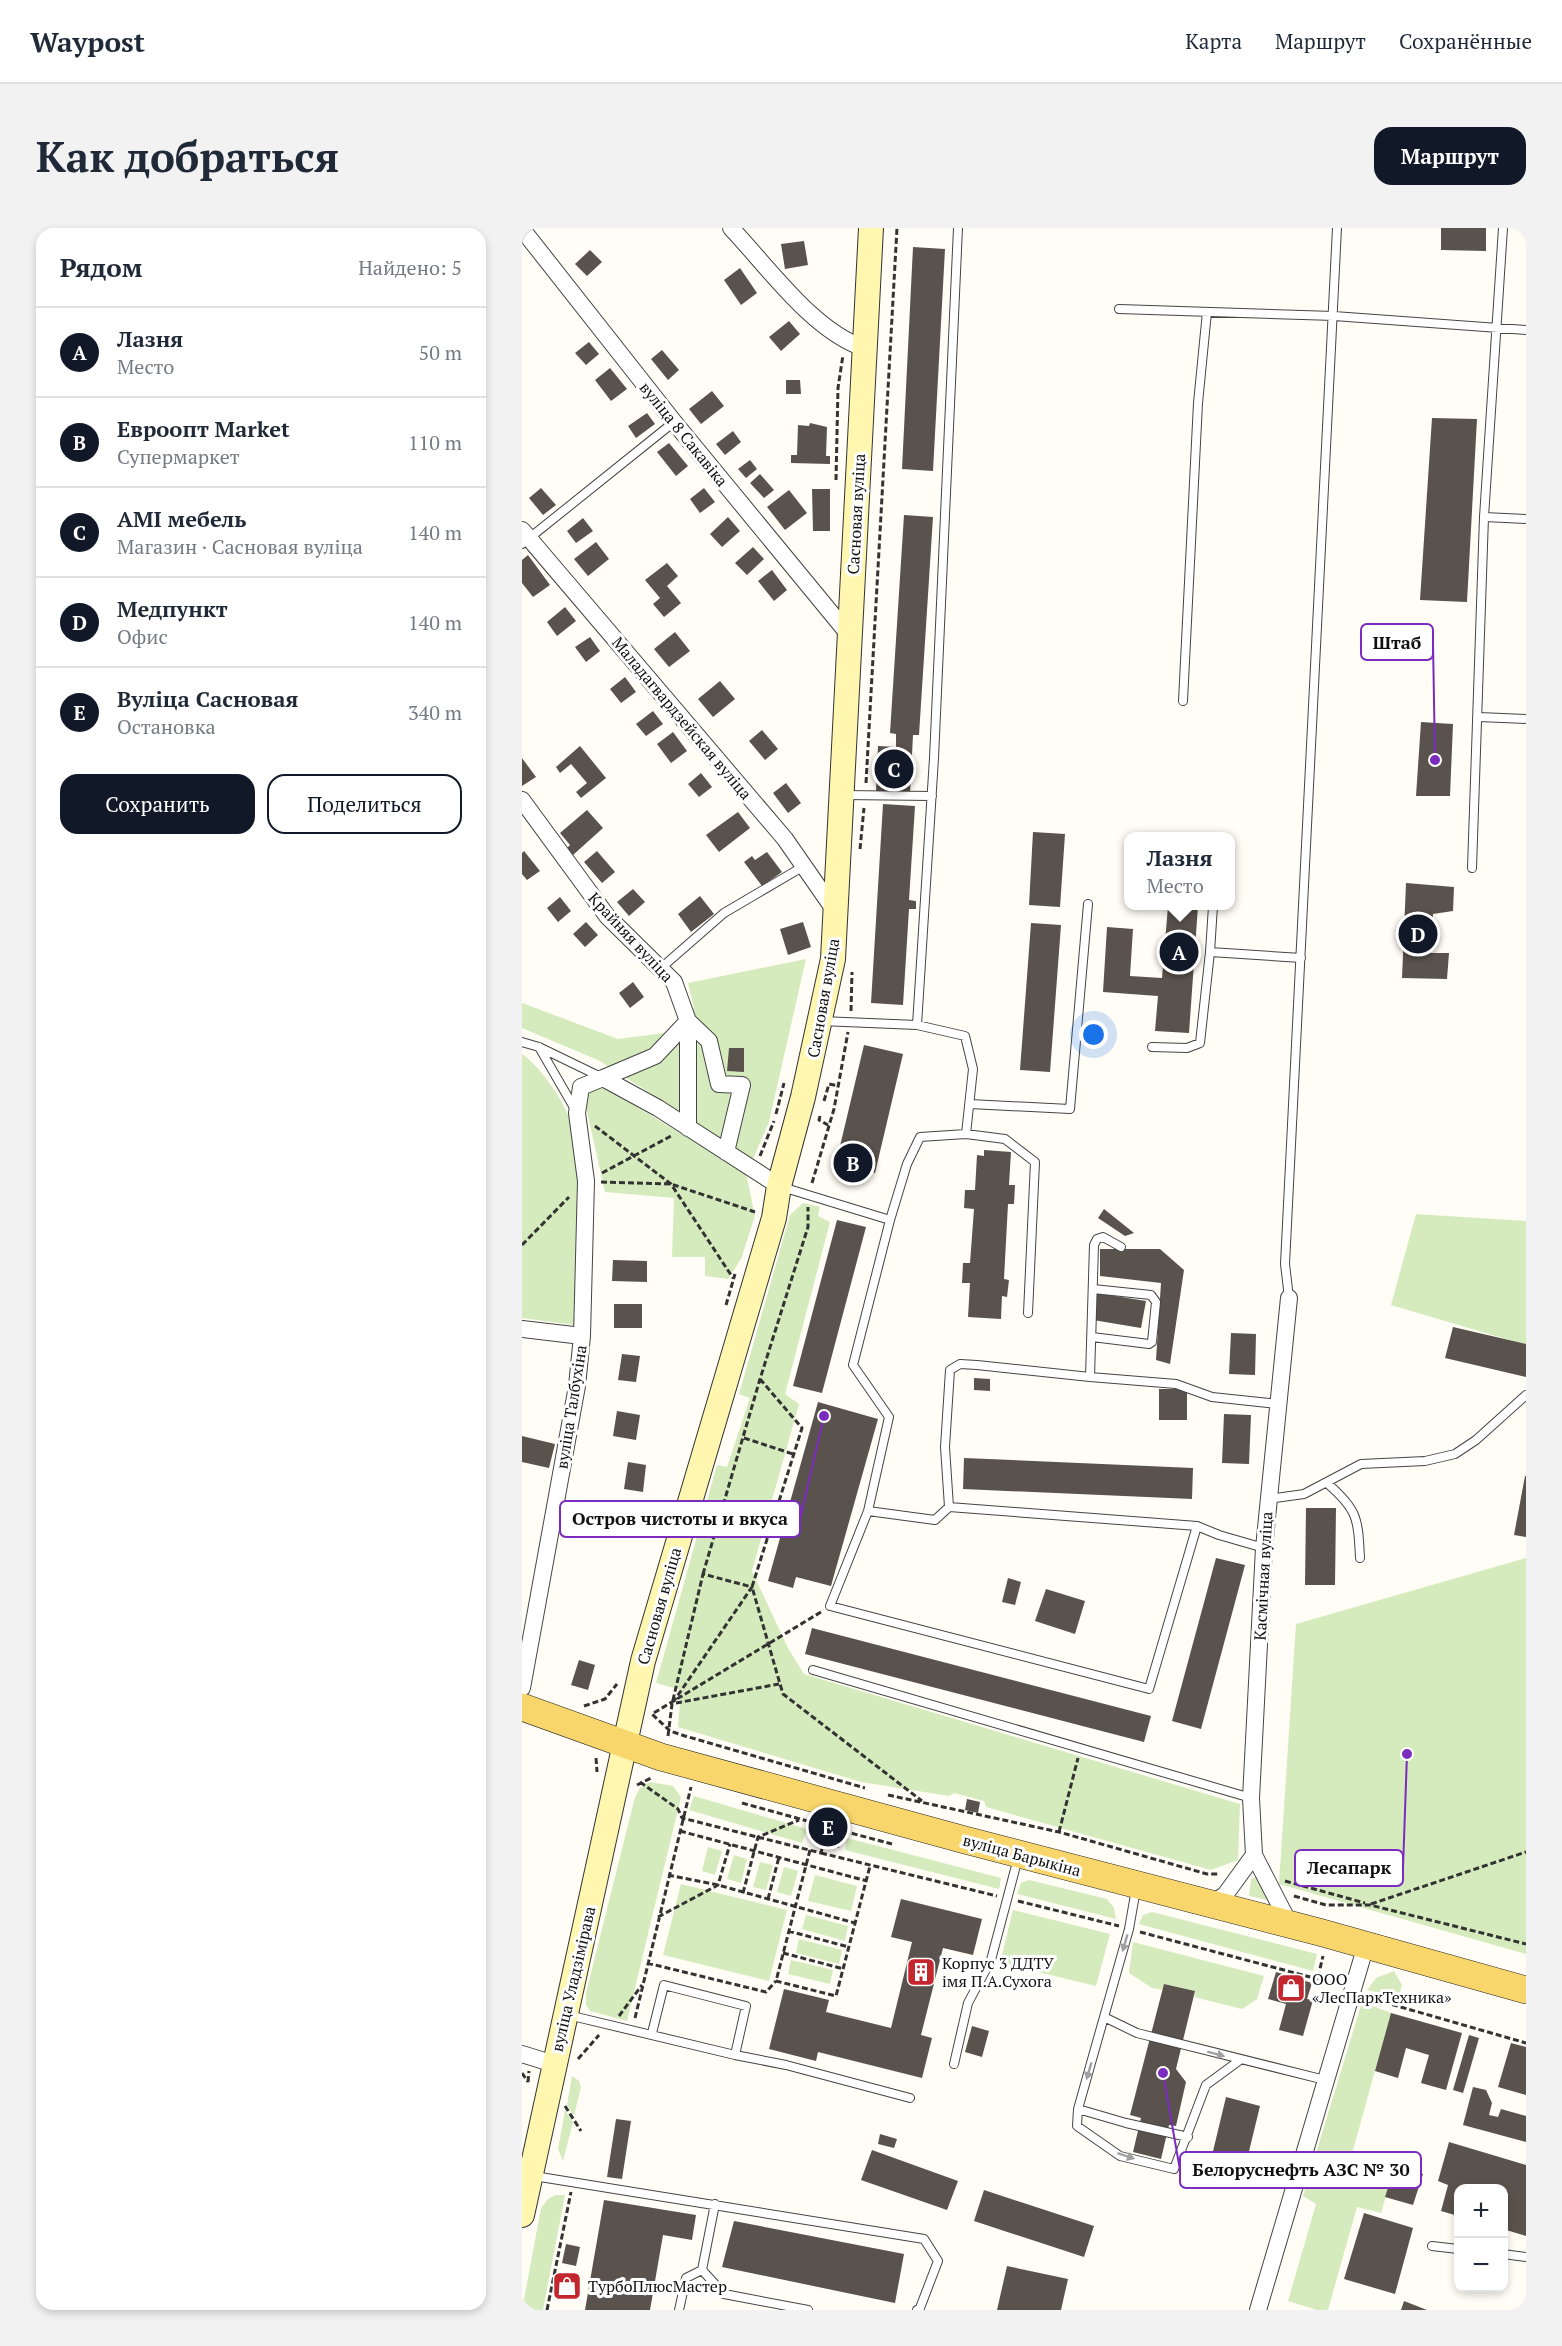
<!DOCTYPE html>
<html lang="ru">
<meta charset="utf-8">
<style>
body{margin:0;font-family:"PT Serif",serif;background:#f2f2f3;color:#1f2937}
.controls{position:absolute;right:18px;bottom:18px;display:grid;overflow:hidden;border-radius:12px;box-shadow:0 3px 9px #0003}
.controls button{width:54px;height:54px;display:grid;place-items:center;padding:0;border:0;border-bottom:2px solid #e0e1e3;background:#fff;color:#1f2937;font:30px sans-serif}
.you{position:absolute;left:572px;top:807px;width:21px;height:21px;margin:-15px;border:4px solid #fff;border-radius:50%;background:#1a73e8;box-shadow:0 0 0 9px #1a73e833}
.badge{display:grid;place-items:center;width:39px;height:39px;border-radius:50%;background:#111827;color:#fff;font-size:20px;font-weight:700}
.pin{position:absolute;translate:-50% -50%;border:3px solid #fff;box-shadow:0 2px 6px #0006}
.popup{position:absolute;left:602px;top:604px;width:111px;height:78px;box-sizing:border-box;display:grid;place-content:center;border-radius:12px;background:#fff;filter:drop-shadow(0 2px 4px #0005);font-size:20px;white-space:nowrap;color:#747a83}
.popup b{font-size:22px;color:#1f2937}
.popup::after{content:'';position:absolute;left:50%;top:100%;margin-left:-12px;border:12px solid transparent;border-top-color:#fff}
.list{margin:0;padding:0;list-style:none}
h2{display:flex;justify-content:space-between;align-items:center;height:78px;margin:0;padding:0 24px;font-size:26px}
h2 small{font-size:20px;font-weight:400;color:#747a83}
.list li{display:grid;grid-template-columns:39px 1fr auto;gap:18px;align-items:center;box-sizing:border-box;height:90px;padding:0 24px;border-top:2px solid #e0e1e3}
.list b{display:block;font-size:22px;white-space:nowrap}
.list p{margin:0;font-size:20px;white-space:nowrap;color:#747a83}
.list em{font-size:20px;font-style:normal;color:#747a83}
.actions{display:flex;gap:12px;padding:18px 24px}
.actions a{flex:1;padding:14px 0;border:2px solid #111827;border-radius:18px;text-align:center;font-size:21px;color:#111827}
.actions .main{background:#111827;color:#fff}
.map{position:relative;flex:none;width:1004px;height:2082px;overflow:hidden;border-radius:18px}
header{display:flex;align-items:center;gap:36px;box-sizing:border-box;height:84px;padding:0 30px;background:#fff;border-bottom:2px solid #e0e1e3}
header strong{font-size:28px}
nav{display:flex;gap:33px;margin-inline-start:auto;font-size:21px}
.intro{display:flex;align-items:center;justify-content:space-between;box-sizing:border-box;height:144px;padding:0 36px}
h1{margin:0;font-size:42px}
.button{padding:15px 27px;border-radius:18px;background:#111827;color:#fff;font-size:21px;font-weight:700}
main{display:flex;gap:36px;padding:0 36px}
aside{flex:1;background:#fff;border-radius:18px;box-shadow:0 3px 9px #0003}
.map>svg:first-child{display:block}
.green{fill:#d5ebbd}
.building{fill:#5a524d}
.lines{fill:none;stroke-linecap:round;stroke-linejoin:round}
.lane-casing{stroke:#444;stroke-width:10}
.street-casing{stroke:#444;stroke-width:18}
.secondary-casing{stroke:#333;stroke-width:26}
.primary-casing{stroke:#222;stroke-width:28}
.path{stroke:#333;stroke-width:3;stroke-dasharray:6 3;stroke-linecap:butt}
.lane{stroke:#fff;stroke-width:8}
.street{stroke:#fff;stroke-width:16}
.secondary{stroke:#fff6b0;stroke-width:24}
.primary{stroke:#f9d66b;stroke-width:27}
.oneway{fill:#a0a0a0}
.labels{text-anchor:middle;stroke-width:6;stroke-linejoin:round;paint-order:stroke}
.street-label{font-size:16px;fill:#111;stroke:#fff}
.poi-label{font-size:16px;fill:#111;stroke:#fff;text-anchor:start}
.leader{fill:none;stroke:#7b2cbf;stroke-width:2}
.callout-dot{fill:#7b2cbf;stroke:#fff;stroke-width:2}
.callout{fill:#fff;stroke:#7b2cbf;stroke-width:2}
.callout-label{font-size:18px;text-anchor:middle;font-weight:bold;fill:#111}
</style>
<header>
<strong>Waypost</strong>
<nav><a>Карта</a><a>Маршрут</a><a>Сохранённые</a></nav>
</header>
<div class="intro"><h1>Как добраться</h1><a class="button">Маршрут</a></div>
<main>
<aside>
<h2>Рядом<small>Найдено: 5</small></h2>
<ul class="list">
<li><span class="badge">A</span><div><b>Лазня</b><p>Место</p></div><em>50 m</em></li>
<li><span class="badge">B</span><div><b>Евроопт Market</b><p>Супермаркет</p></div><em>110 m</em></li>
<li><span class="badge">C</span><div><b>AMI мебель</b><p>Магазин · Сасновая вуліца</p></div><em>140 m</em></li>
<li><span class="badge">D</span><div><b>Медпункт</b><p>Офис</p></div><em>140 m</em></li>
<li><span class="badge">E</span><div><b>Вуліца Сасновая</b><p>Остановка</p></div><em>340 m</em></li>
</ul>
<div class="actions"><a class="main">Сохранить</a><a>Поделиться</a></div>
</aside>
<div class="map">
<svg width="1004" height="2082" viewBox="0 0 1004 2082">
<rect width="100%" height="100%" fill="#fffdf5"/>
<path class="green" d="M284,731l-37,163 -16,37 -153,-98 -78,-33v-25l96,36 46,-6 30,-25 -6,-25z
M0,826c17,11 43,48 48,67 16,54 6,146 4,204l-52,-7z
M82,859l142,86 9,43 -14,43 -13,20 -23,-3v-19h-33l2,-59 -69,-6 -19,-85v-13z
M281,975l17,4 -2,9 12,6 -45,172 14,10 -47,167 36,77 16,26 436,130 -2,56 -27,10 -225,-63 -2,-6 -30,-8 -5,3 -88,-14 -183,-55 3,-37 -25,-7 61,-218 10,2 23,-69 -11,-4 51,-179z
M894,986l110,7v124l-135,-40z
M1004,1330v396l-247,-70 17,-260z
M128,1554l23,4 8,11 -54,224 -37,-10 -4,-6v-12l49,-196 5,-9z
M172,1568l113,33 -5,14 -113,-33z
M325,1610l154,40 -2,11 -154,-39z
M186,1619l14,4 -7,24 -13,-4z
M212,1627l13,4 -6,24 -14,-4z
M238,1634l13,3 -7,25 -13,-3z
M262,1639l14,4 -7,25 -14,-4z
M293,1647l42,11 -6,25 -43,-10z
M735,1649l11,20 -1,3 -18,-4 2,-17z
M507,1652l78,19 7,9 2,11 -99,-25 4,-11z
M159,1656l106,26 -18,71 -106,-26z
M491,1682l97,24 -14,52 -96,-23z
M630,1684l165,42 -4,17 -174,-47 4,-9z
M284,1687l42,11 -3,15 -43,-12z
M277,1711l43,11 -3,14 -43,-11z
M611,1714l131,34 -7,23 -15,10 -48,-12 1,-6 -30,-7 -2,6 -11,-2 -23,-15z
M269,1732l42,10 -3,14 -42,-10z
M872,1743l8,14 -4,13 -31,-8 9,-12z
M840,1774l29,11 -41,148 42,14 -11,38 -24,-6 -29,103h-11l-29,-9 28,-97 -13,-8z
M50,1848l7,5 2,6 -7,29 -7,-11z
M43,1882l8,12 -10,39 -5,-12z
M33,1967h10l-22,115h-21l19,-102 7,-9z"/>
<path class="building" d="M919,0h45v23l-45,-1z
M282,13l4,24 -23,4 -4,-25z
M391,19l32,2 -12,222 -31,-2z
M68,22l12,12 -15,14 -12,-12z
M218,40l17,25 -16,12 -17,-25z
M267,93l11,13 -19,17 -12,-14z
M67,114l10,12 -13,11 -11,-12z
M140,122l17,20 -11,10 -17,-21z
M88,140l17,21 -16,12 -16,-21z
M264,152h14l1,14h-15z
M190,163l12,15 -23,18 -12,-15z
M125,185l8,11 -19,14 -8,-12z
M910,190l45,1 -10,183 -47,-2z
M288,195l17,4 -1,29h4v8l-39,-1v-8h6l1,-30 11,1z
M211,203l8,11 -16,13 -9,-11z
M147,215l19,23 -12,10 -19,-24z
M228,232l7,9 -11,9 -8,-9z
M238,246l14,16 -10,8 -14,-15z
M19,260l15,17 -13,10 -14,-17z
M182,260l11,14 -15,11 -10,-14z
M290,261h18v42h-17z
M267,262l18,23 -22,17 -18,-23z
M382,287l29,2 -14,218h-6l-3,59 -34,-2 2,-46 18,1v-13l-6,-1z
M206,289l12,14 -18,16 -12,-13z
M61,290l10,13 -17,12 -9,-12z
M74,314l13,17 -21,17 -14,-17z
M231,319l11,12 -17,16 -12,-12z
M6,327l22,30 -17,12 -11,-14v-23z
M145,335l11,13 -11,10 14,17 -17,14 -11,-13 7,-6 -15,-18z
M250,342l15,20 -13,11 -16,-20z
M43,379l11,14 -19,15 -10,-14z
M153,404l15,19 -21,16 -15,-18z
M68,409l10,14 -14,11 -11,-15z
M103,449l11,15 -15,11 -11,-14z
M198,453l15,18 -22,18 -15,-18z
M131,483l10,13 -17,12 -10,-12z
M899,494l32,2 -3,72h-34z
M240,502l16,19 -13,11 -16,-19z
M151,504l14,19 -16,12 -14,-19z
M58,518l26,32 -25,20 -5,-6 11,-9 -16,-19 -11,9 -4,-6z
M0,530l14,19 -14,9z
M179,545l11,14 -13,10 -11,-13z
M264,555l15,20 -13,10 -15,-20z
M361,576l32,2 -6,94 7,1v8h-7l-6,96 -32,-2z
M65,582l16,18 -30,27 -6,-7 3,-3 -10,-12z
M216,584l12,16 -31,24 -13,-17z
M511,604l32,2 -5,73 -31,-2z
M2,623l16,20 -13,9 -5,-6v-21z
M75,623l18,21 -13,11 -18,-21z
M245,624l15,20 -20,14 -18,-24 8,-6 3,4z
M884,655l48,4 -1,24 -20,3 -2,39h18l-2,26 -45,-1z
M111,661l12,13 -16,14 -12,-14z
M178,668l14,18 -23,18 -13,-18z
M38,669l11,14 -13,11 -11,-14z
M646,678h30l-9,127 -34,-2 3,-35 -55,-4 4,-65 26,2 -3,47 32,2z
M64,694l12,13 -13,12 -12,-13z
M281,694l8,25 -23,8 -8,-26z
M509,695l30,2 -11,147 -30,-2z
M111,754l11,15 -14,11 -11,-15z
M342,817l39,9 -28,119 -39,-10z
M207,820h15v24l-17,-1z
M462,922l27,2 -2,33h6l-1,19h-6l-4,75 5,1 -2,17 -5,-1 -1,23 -33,-2 2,-34h-8l1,-20h7l4,-54 -10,-1 1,-18h10l2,-35 7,1z
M582,981l30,24 -9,3 -27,-18z
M315,992l29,7 -44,166 -29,-7z
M578,1021h60l24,21 -14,94 -14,-4 5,-77 -61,-7z
M91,1032l34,1v21l-35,-1z
M574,1065l50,8 -5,27 -48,-8z
M92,1076h28v24h-28z
M931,1099l73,17v33l-81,-19z
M709,1105l25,1 -1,41 -26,-1z
M100,1126l18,2 -4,26 -18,-2z
M452,1150l16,1v12l-16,-1z
M637,1161h28v31h-28z
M296,1174l60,17 -47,167 -35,-9 -3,11 -25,-7z
M95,1183l23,4 -4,25 -23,-4z
M702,1186l27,1 -2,49 -27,-1z
M0,1208l33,8 -6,24 -27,-6z
M442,1230l229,10 -1,31 -229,-10z
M106,1234l18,3 -3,27 -19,-3z
M1003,1248h1v61l-12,-2z
M784,1280h30l-1,77h-30z
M694,1330l29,7 -44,164 -29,-8z
M486,1350l13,4 -6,23 -13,-3z
M524,1361l39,12 -10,33 -40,-13z
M290,1400l339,88 -7,26 -339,-88z
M57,1432l16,5 -7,25 -17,-5z
M445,1571l13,3 -2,11 -13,-3z
M307,1608l12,3 -2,9 -13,-3z
M379,1671l81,20 -9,36 -30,-7 -22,87 11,3 -10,40 -104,-26 -2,9 -47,-12 15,-60 45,11 -3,12 65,16 21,-86 -21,-5z
M754,1744l36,11 -5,16 6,1 -10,36 -24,-6 7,-26 -18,-5z
M642,1756l31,7 -19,78 10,13 -10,44 -7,-1 -8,34 -28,-7 8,-34 -11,-3z
M869,1785l71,20 -16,57 -25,-7 8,-28 -23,-7 -8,30 -23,-7z
M450,1798l17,5 -7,26 -17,-5z
M947,1807l10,3 -16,55 -10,-3z
M989,1815l15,4v48l-28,-8z
M951,1859l13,3 6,13 -3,12 9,2 3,-8 25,7v26l-63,-17z
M704,1869l34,9 -17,70 -34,-8z
M94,1891l15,2 -9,58 -15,-2z
M358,1906l17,5 -3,9 -16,-4z
M927,1914l77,23v71l-23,-7v-41h-45v28l-17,-5 7,-26 -10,-4z
M350,1922l86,31 -11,29 -86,-30z
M873,1938l28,8 -10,31 -28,-8z
M462,1962l110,36 -10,31 -110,-36z
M82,1972l92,15 -4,25 -29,-5 -13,75h-65z
M842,1985l49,15 -18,66 -51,-15z
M212,1993l170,33 -9,49 -173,-36z
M44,2016l14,3 -4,19 -14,-3z
M485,2038l61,13 -7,31h-64z
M882,2073l23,9h-26z"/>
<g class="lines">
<g class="lane-casing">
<path id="lane" d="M597,81l215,7 192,14
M962,289l42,2
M0,316l152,-122
M661,473l15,-298 9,-91
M957,489l47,2
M321,567l89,1
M950,640l12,-351 19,-289
M691,678l-3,46 91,6
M139,740l63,-55 80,-47
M299,793l96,4 48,11 8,33 -7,65
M395,797l17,-267 24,-530
M0,814l17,5 64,31
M17,819l37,64
M630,819l35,1 13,-5 10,-91
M448,876l100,5 18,-205
M260,959l108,33 17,-56 13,-27 46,-3 39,5 30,23 -7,151
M368,992l-37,145 36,52 -21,94 -38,95 319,83 48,-163
M767,1070l-4,-34 52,-1036
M570,1109l57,7 3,-2 4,-40 -5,-7 -58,-6
M568,1149l86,7 36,13 66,7
M806,1256c30,26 30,35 32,74
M746,1271l36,-5 57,-30 64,-3 30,-7 21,-14 50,-45
M427,1279l-4,-60 5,-77 10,-6 17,1 113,12 4,-132 3,-6 6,-2 18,10
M346,1283l67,9 14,-13 248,19 22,9 45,13
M291,1442l438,128
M614,1661l-7,40 -25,88 33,16 188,47
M46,1787l167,40 11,-49 -82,-21 -12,48
M582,1789l-26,92 -1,17 43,30 54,13 32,-84 34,-25
M213,1827l51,10 124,33
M432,1836l14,-61 23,-43 27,-102
M556,1881l48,14 62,14
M12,1948l390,63 14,22 -18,47 -3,2
M910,2018l26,3
M981,2026l23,3
M180,2042l22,24 84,16
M157,2082l7,-32 16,-8 13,-66"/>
</g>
<g class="street-casing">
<path id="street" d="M209,0c37,39 82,103 133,120
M0,1l152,193 176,214
M0,302l263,309 50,72
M0,572l85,116 67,66 14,39v107
M81,850l52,-22 33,-35 21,20 10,43 23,1 -16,67
M0,1101l60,7
M0,1460l55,-302 5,-50 4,-155 -9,-68 4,-26 22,-9 55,30 121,78
M732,1627l-3,-57 13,-250 25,-250
M688,1676l15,-9 29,-40 36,70
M0,1826l32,10
M736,2082l108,-365"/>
</g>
<g class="secondary-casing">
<path id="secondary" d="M0,1987l121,-554 131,-443 5,-32 24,-89 30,-138 38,-731"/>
</g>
<g class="primary-casing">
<path id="primary" d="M0,1479l139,50 304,83 354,92 207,58"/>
</g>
<path class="path" d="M314,252l2,-92 5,-33
M344,555l31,-555
M338,621l4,-41
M329,783l1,-39
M302,873l5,-17 10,2
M254,886l8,-31
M298,888l-1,4 9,5
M73,898l76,58 62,94
M238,928l14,-35
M80,945l71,-38
M79,954l70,2 84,28
M290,955l22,-74 14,-77
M0,1017l47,-48
M204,1077l9,-31
M238,1151l42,49 -50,159 28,97 3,10 139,107
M222,1210l49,16
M181,1346l57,-195 48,-152v-20
M299,1384l-169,102 18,17 15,5 180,52
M154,1475l103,-19
M62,1478l21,-7 12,-15
M146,1508l4,-32 31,-130 49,13 -78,114
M74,1530l1,14
M118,1554l38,27 4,9 139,35 7,-29
M115,1557l16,-8
M366,1567l171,37 148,42h13
M220,1575l80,22
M158,1603l187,50
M321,1603l49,13
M537,1604l19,-74
M288,1622l-34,131 60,15 34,-130
M299,1625l176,43
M146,1647l50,10 137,38
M763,1653l80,22
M221,1665l15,-56 41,-17
M772,1668l32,9h44l156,39
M246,1671l11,-42
M496,1673l101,25
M849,1676l155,-52
M136,1689l60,-32 12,-41
M266,1703l61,16
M618,1704l193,51
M261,1725l61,16
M125,1735l119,29 10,-11
M796,1749l5,-21
M844,1769l160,46
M97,1788l23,-31
M113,1790l56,-231
M56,1831l21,-24
M0,1845l6,9
M6,1854l1,-11
M43,1878l16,25
M25,2082l24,-118"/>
<use href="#lane" class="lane"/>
<use href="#street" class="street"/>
<use href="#secondary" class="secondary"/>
<use href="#primary" class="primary"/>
</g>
<defs><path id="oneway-solid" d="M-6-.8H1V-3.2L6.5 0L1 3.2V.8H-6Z" transform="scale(1.5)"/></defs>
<g class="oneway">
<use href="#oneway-solid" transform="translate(603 1715) rotate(106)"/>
<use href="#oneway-solid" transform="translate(694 1826) rotate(15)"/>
<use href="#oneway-solid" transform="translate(567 1843) rotate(106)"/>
<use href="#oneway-solid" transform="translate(604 1928) rotate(18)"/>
</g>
<defs>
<g id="building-square" transform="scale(1.5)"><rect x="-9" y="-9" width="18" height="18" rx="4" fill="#c4262e" stroke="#fff"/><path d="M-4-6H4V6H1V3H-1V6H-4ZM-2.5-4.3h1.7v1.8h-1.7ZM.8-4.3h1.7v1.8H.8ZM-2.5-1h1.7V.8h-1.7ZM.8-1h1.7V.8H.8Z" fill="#fff"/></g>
<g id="shop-square" transform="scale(1.5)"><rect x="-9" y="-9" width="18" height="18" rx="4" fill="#c4262e" stroke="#fff"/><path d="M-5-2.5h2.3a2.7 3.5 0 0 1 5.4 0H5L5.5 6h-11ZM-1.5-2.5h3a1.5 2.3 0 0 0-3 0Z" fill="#fff"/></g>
</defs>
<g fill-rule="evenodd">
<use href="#building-square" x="399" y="1744"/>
<use href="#shop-square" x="769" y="1760"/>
<use href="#shop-square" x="45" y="2058"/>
</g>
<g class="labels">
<g class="street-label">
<text transform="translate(162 206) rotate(51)" y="6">вуліца 8 Сакавіка</text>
<text transform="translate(334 286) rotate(-87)" y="6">Сасновая вуліца</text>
<text transform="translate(160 490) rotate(50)" y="6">Маладагвардзейская вуліца</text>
<text transform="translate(109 709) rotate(47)" y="6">Крайняя вуліца</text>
<text transform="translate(301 770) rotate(-80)" y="6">Сасновая вуліца</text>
<text transform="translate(49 1179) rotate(-81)" y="6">вуліца Талбухіна</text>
<text transform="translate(741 1348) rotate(-87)" y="6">Касмічная вуліца</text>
<text transform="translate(137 1378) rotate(-74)" y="6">Сасновая вуліца</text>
<text transform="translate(500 1627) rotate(15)" y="6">вуліца Барыкіна</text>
<text transform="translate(51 1751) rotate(-77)" y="6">вуліца Уладзімірава</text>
</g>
<g class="poi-label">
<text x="420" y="1741">Корпус 3 ДДТУ<tspan x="420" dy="18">імя П.А.Сухога</tspan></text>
<text x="790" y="1757">ООО<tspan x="790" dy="18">«ЛесПаркТехника»</tspan></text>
<text x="66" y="2064">ТурбоПлюсМастер</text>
</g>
</g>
<path class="leader" d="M913 532L911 414M302 1188L278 1291M885 1526L881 1640M641 1845L658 1942"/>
<g class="callout-dot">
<circle cx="913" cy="532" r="6"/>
<circle cx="302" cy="1188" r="6"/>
<circle cx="885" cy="1526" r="6"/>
<circle cx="641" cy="1845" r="6"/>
</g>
<g class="callout">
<rect x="839" y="396" width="72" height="36" rx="6"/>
<rect x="38" y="1273" width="240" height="36" rx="6"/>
<rect x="773" y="1622" width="108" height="36" rx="6"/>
<rect x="658" y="1924" width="241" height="36" rx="6"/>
</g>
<g class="callout-label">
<text x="875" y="421">Штаб</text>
<text x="158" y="1297">Остров чистоты и вкуса</text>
<text x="827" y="1646">Лесапарк</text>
<text x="779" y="1948">Белоруснефть АЗС № 30</text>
</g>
</svg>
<div class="controls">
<button>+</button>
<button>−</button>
</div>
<div class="you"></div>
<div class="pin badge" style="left:657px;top:724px">A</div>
<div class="popup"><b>Лазня</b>Место</div>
<div class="pin badge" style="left:331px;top:935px">B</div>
<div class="pin badge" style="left:372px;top:541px">C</div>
<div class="pin badge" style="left:896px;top:706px">D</div>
<div class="pin badge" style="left:306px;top:1599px">E</div>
</div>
</main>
